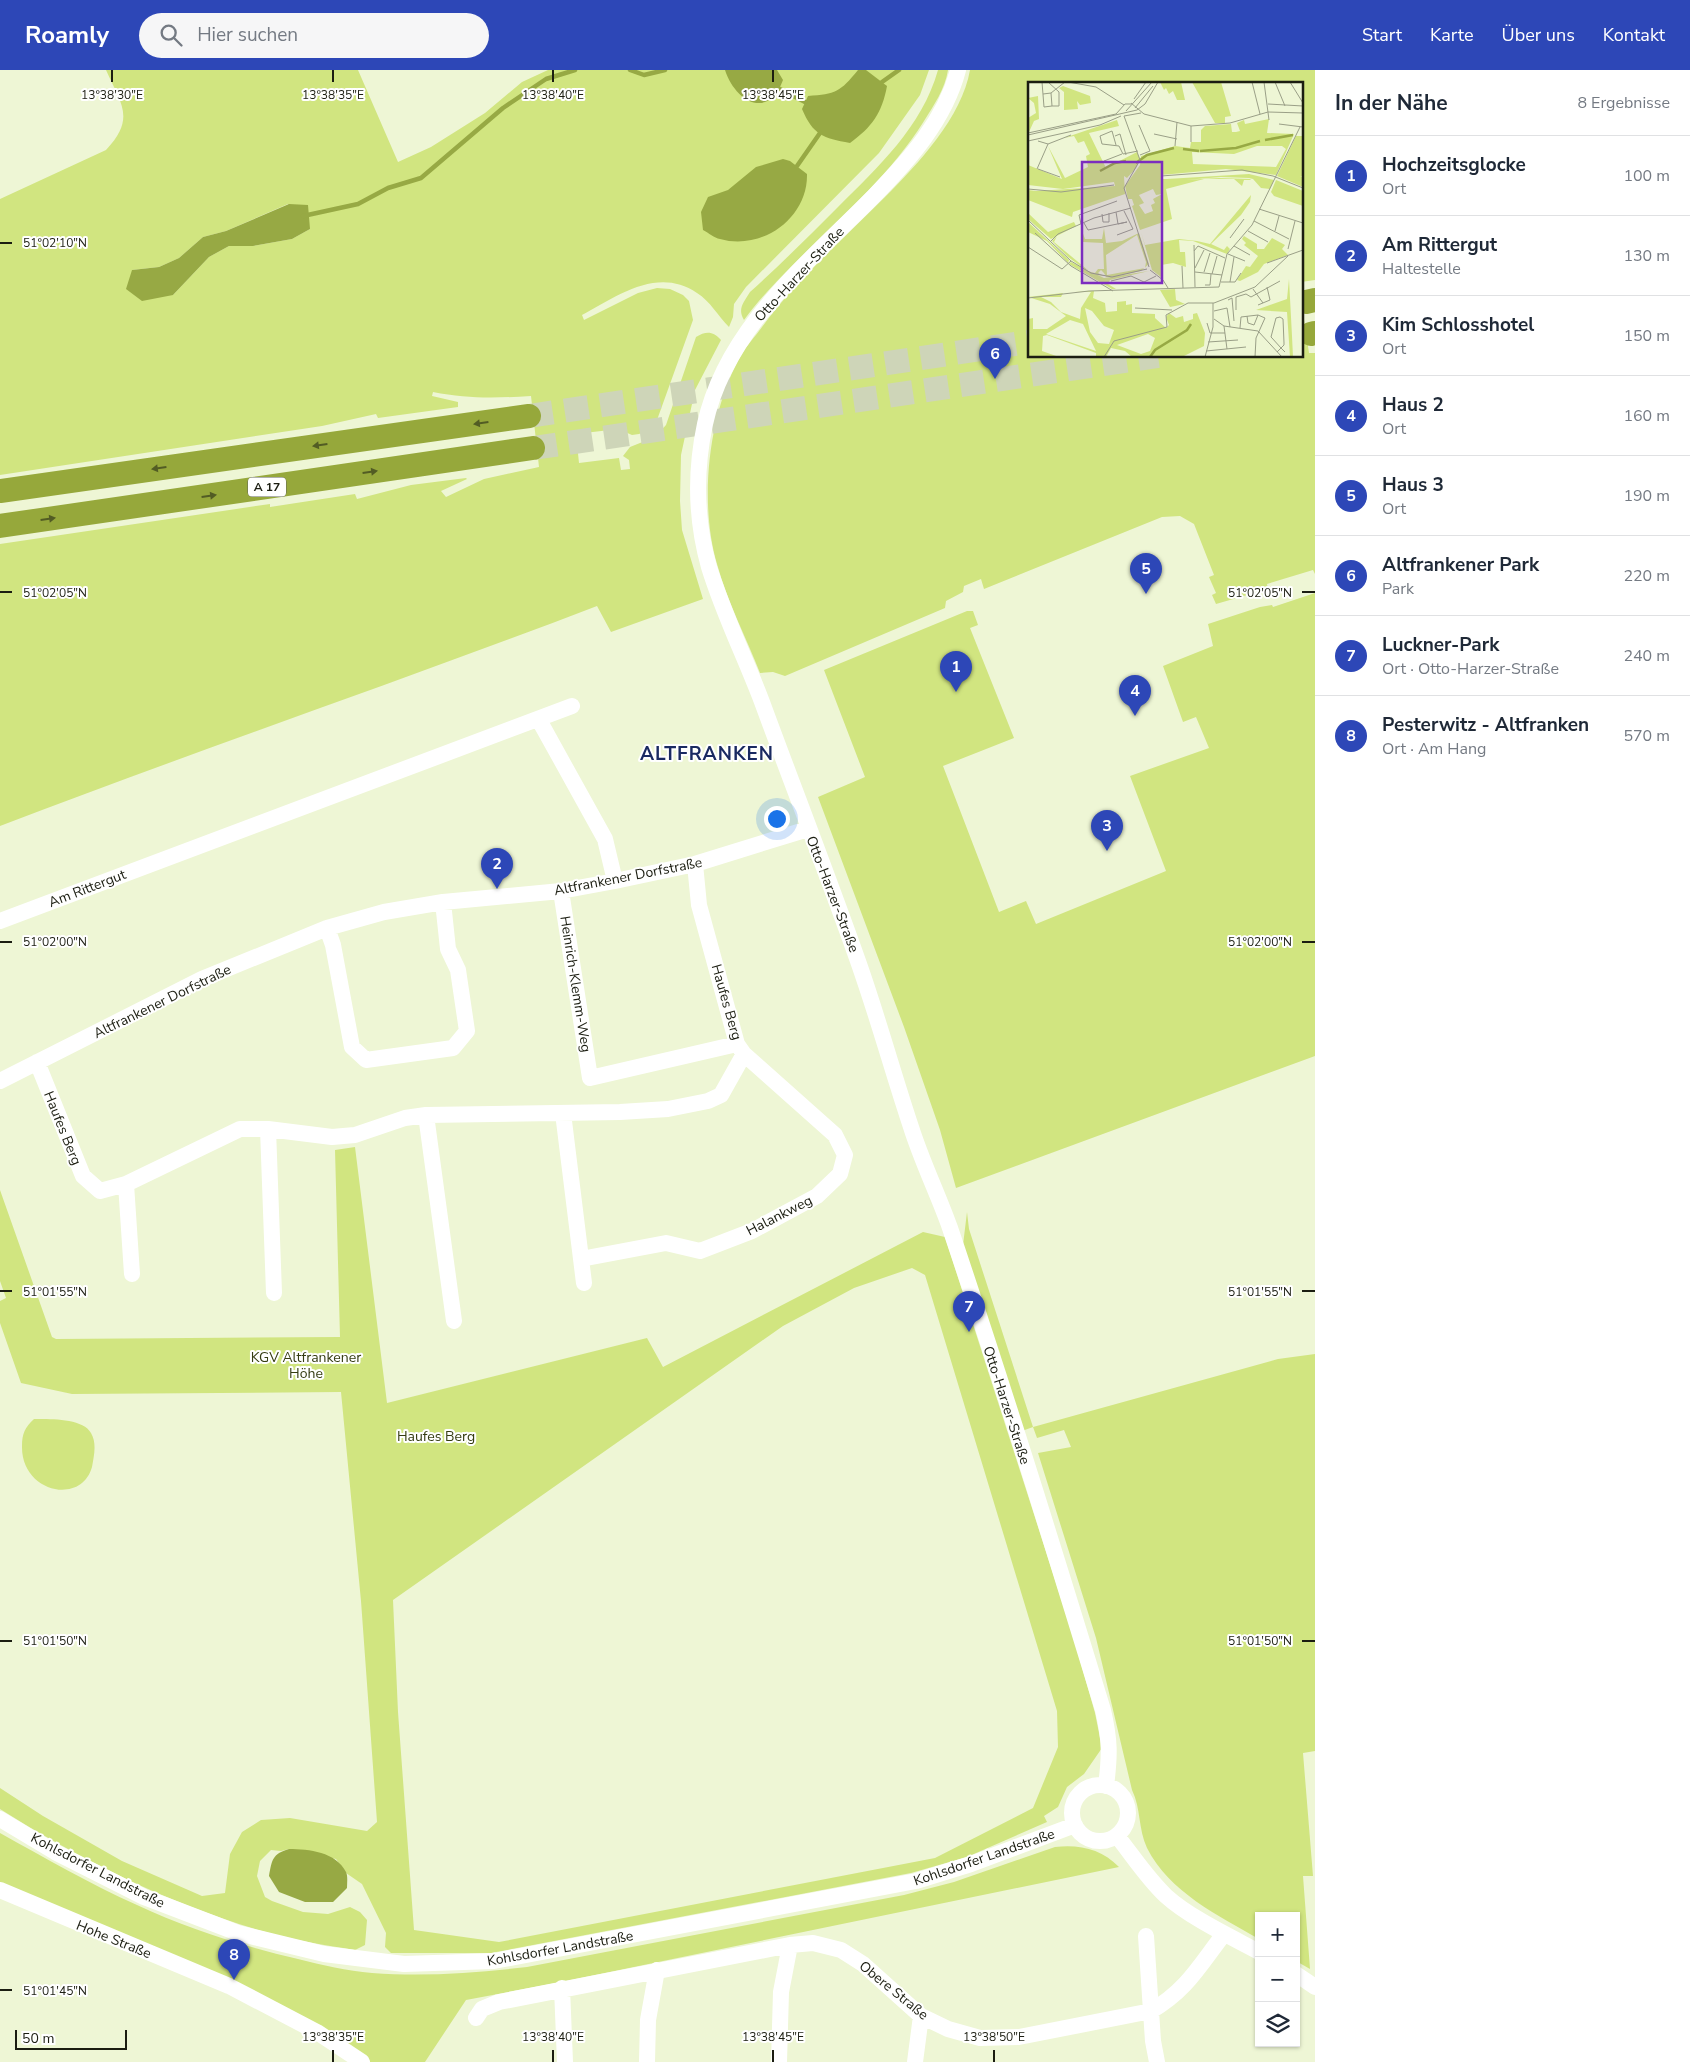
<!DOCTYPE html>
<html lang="de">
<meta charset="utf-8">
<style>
body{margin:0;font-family:"Nunito Sans",sans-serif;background:#f6f6f7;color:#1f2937}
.controls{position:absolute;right:15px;bottom:15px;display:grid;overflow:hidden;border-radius:0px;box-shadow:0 1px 4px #0004}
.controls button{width:45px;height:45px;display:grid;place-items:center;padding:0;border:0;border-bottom:1px solid #e0e1e3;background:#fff;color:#1f2937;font:25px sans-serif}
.scale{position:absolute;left:15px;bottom:12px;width:112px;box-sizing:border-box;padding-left:5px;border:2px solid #1b1d11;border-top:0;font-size:14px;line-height:18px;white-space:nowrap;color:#1b1d11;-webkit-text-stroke:4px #fff;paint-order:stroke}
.you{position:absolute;left:776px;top:748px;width:18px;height:18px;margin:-12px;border:4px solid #fff;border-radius:50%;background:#1a73e8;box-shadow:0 0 0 8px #1a73e833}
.badge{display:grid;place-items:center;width:32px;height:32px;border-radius:50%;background:#2d47b7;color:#fff;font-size:16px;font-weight:700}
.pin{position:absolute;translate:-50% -41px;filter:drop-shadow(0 1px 2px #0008)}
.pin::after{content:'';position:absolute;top:26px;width:18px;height:15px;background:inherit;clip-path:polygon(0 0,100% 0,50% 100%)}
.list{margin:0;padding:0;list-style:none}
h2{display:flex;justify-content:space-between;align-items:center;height:65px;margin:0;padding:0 20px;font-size:21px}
h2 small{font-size:16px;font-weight:400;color:#747a83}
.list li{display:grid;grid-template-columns:32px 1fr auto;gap:15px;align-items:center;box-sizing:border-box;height:80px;padding:0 20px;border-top:1px solid #e0e1e3}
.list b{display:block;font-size:19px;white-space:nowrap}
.list p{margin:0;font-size:16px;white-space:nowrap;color:#747a83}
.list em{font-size:16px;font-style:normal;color:#747a83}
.icon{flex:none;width:28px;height:28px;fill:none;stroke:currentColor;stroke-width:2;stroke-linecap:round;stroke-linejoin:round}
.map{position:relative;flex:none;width:1315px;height:1992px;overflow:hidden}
header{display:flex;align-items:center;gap:30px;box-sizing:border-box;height:70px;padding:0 25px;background:#2d47b7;color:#fff}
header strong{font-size:24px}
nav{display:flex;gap:28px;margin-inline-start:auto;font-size:18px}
.search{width:350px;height:45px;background:#f6f6f7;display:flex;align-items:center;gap:12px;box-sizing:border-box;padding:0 18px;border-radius:28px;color:#747a83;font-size:19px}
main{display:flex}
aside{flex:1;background:#fff}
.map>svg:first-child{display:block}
.green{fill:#d1e580;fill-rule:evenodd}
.water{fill:#97a944}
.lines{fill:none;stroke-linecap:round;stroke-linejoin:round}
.stream{stroke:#97a944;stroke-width:4.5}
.highway-tunnel{stroke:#ced5b8;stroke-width:24;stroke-dasharray:24 12;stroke-linecap:butt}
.minor{stroke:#fff;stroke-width:16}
.highway{stroke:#96a83b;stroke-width:24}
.oneway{fill:#525c24}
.ticks{fill:none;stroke:#1b1d11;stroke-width:2}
.labels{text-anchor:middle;stroke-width:4;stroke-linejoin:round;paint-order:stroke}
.shield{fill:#fff;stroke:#5f6158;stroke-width:1}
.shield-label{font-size:12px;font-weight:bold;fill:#1b1d11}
.street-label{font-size:14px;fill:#1b1d11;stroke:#fff}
.park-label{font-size:14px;fill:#353c12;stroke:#fff}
.district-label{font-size:19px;font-weight:bold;letter-spacing:1px;fill:#1a2a61;stroke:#fff}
.inset-river{fill:none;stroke:#97a944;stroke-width:2.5}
.inset-road{fill:none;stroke:#9a9f87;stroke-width:1}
.view{fill:#7b2cbf;fill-opacity:0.15;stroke:#7b2cbf;stroke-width:2.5}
.inset-edge{fill:none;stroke:#1b1d11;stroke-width:2.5}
.ticks-label{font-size:12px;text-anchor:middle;fill:#1b1d11;stroke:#fff;stroke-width:4;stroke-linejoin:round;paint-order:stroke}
</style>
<header>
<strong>Roamly</strong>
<div class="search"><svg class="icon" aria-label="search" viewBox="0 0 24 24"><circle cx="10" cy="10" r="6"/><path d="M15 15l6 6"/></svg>Hier suchen</div>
<nav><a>Start</a><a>Karte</a><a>Über uns</a><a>Kontakt</a></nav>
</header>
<main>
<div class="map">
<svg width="1315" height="1992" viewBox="0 0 1315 1992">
<rect width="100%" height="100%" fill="#eef6d5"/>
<path class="green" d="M106,0h252l40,92 33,-15 54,-34 37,-31 26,-12h381l-9,25 -41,58 -133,134 -12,17 -1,13 -4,10c-11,-11 -19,-26 -32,-34 -39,-27 -80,3 -115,22l2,5 54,-27 19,-5 13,1 13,6 6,6 4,19 -36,100 -11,11 -7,3 -7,1 -14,-6 -42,5 3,29 40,-5 2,12 9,-1 -1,-9 -6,-4 7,-9 25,-10 11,-12 30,-88c10,-6 17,-6 25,3l-26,50 -14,65 -1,46 2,29 21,69 -92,33 -14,-26c-198,76 -399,144 -597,220v-282l270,-40v3l85,-13 2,5 54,-14 55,-7 1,1 -26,12 5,6 38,-18 55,-12 -8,-71c-35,2 -63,3 -98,-4l-1,4 26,6v5l-80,11 -2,-4 -54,12 -322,49v-276l106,-49c30,-32 15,-46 0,-80zM288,134l22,25 -18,10 -39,7h-24l-20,11 -36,38 -41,-25 27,-3 20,-9 24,-21 23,-6z
M938,0h10c-3,19 -14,35 -24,51 -33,53 -83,96 -127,140 -19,19 -38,38 -53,59 -7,-11 0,-18 6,-28 30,-27 59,-56 88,-85 40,-40 84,-80 100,-137z
M970,0h345v210l-14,2v-198h-272v272h272v-57l8,54h6v221l-2,-4 -46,14 1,5 -52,15 -4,-9 4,-2 -7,-16 5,-2 -20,-51 -14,-8 -18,1 -178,72 -3,-10 -17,7 -1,6 -17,9 -1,7 -160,68 -12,-4 -13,1c-14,-36 -33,-72 -43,-109 -18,-61 -9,-148 22,-205 5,-10 13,-19 20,-28 36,-50 83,-91 126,-134 33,-33 77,-80 85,-127z
M1315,523v463l-359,132 -16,-58 -36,-103 -86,-230 47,-20 -41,-107 143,-59h6l5,14 -8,3 44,110 -71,28 56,146 27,-11 10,23 130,-53 -36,-95 79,-28 -13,-31 -13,5 -20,-56 50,-20 -5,-22 52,-17 12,-2 1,2z
M355,1077l32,256 260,-65 16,29 260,-135 22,5 129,402 21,74 7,35 -18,26 -17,13 -9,20 -14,9 3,6 -80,35 -56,16 -420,80h-100l-6,-6 1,-14 -24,-49 -16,-11 -10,-14 -47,-10 -8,2 -10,-1 -11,11 -3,15 8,21 7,4 31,11 25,2 22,-7 10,5 7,8 -2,25 -10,5c-31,-5 -63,-10 -93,-19 -93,-27 -181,-71 -262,-122v-21l43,28 79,45 80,35 23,-3 5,-39 12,-22 19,-12 29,-2 77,13 10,-9 -16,-221 -20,-209 -269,2 -51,-11 -21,-60v-22l6,-3 -6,-17v-91l52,147 4,2 284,-2 -5,-187zM912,1198l13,7 132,436 1,36 -25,61 -98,50 -436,84 -85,-12 -16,-218 -5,-112 390,-274 71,-38z
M967,1142l2,17 64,198 245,-68 37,-5v397l-12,2 10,123h-10l7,93 -14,-8v-45h-37v23c-40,-23 -90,-47 -112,-91 -9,-19 -6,-40 -15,-58l-36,-152 -58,-185 33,-6 -7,-17 -27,8 -4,-11 -11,4 -59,-186z
M34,1349c15,0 49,-1 57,14 6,10 3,23 1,34 -11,39 -71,25 -70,-21 0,-12 3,-19 12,-27z
M0,1763c45,25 90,51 137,72 51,24 106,41 161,54 24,6 49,12 74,14 52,4 103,0 155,-6l377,-72 50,-13 101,-35c24,-3 47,2 64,20l-558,115 -95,18 -41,62h-55l-54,-35 -316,-145z"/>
<path class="water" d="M725,0h52l6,10c-15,41 -48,21 -58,-10z
M858,0h8l21,16c-5,27 -15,41 -37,57 -27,-5 -37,-8 -48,-34l6,-13c28,-2 32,-4 50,-26z
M783,89l7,2 17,13c1,44 -45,77 -87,65 -6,-1 -11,-6 -17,-9l-2,-18 7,-15 20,-7 28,-23z
M289,134l19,1 2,24 -18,10 -39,7h-24l-20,11 -36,38 -31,6 -16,-12 6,-19 27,-3 20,-9 24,-21 23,-6z
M289,1779c20,0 47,3 57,23 2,4 1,11 1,16l-14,14h-28l-26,-10 -10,-16c3,-16 3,-22 20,-27z"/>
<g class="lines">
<path class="stream" d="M630,0l14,5 21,-5
M882,12l17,-12
M776,17l29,15
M797,96l23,-33
M303,146l55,-12 30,-16 33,-10 82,-70 43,-29 29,-9"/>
<path class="highway-tunnel" d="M529,346l500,-74
M533,378l625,-92"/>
<path class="minor" d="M958,0c-13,50 -49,90 -84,126 -66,67 -148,132 -169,228 -10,47 -9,97 4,143 14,46 36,90 53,135 32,87 66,174 97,262 19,54 34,109 52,163 11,35 27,67 39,101 54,160 104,321 153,482 7,30 7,45 3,76
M539,650l66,119 10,42
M561,821l29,187 147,-34
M0,851l572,-215
M327,858l6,17 19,102 14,13 87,-12 14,-17 -9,-61 -10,-21 -5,-47
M37,992l46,114 17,15 26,-7 114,-55h28l64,8 23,-2 50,-17 21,-3 194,-3 48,-3 40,-8 13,-6 23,-41
M0,1011l202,-102 125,-51 57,-16 59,-10 118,-11 54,-10 80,-17 113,-35
M563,1043l21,170
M426,1045l28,206
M268,1059l6,164
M126,1114l6,90
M581,1189l85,-16 34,8 52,-20 65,-35 23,-22 5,-19 -10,-20 -91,-81 -7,-10 -38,-139 -4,-41
M1072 1743a28 28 0 1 1 56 0a28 28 0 1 1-56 0Z
M0,1749l55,33 89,45 94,36 86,21 80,10 90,-3 422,-80 55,-17 104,-39
M1117,1766c16,20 30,42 49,60 23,21 65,41 93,56
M0,1820l229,96 88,46 45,30
M1146,1866l7,105 4,21
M1296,1904l19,13
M562,1918l3,74
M476,1948l6,-9 17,-7 291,-57 23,-2 28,7 22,14 58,52 27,13 32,9 39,-1 132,-26c36,-21 48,-45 73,-77
M647,1992l1,-42 9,-50
M779,1992l2,-70 9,-47
M915,1992l6,-46"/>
<path class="highway" d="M1306,232l9,-2
M1311,264l4,-1
M0,421l529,-75
M0,456l533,-78"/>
</g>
<defs><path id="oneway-solid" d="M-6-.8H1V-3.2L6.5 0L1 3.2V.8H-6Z" transform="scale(1.25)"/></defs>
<g class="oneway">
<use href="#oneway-solid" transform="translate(481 353) rotate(172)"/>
<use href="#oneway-solid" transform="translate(320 375) rotate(172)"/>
<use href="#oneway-solid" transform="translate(159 398) rotate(172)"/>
<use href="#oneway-solid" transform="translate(370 402) rotate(-8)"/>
<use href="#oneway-solid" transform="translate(209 426) rotate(-8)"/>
<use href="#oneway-solid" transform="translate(48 449) rotate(-8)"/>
</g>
<path class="ticks" d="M112,0v12M333,0v12M553,0v12M773,0v12M0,173h12M0,522h12M1302,522h13M0,872h12M1302,872h13M0,1221h12M1302,1221h13M0,1571h12M1302,1571h13M0,1920h12M333,1980v12M553,1980v12M773,1980v12M994,1980v12"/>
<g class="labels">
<rect class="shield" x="248" y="407.5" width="38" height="19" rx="4"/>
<g class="shield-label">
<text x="267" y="421">A 17</text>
</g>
<g class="street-label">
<text transform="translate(799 204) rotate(-47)" y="5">Otto-Harzer-Straße</text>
<text transform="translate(628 806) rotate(-11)" y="5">Altfrankener Dorfstraße</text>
<text transform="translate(87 818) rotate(-21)" y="5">Am Rittergut</text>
<text transform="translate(833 824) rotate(69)" y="5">Otto-Harzer-Straße</text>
<text transform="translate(576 914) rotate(81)" y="5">Heinrich-Klemm-Weg</text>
<text transform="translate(162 931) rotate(-26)" y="5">Altfrankener Dorfstraße</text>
<text transform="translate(727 932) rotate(74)" y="5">Haufes Berg</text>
<text transform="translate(63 1058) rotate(68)" y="5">Haufes Berg</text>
<text transform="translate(779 1145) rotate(-27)" y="5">Halankweg</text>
<text transform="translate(1007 1335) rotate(72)" y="5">Otto-Harzer-Straße</text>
<text transform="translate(984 1787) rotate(-19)" y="5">Kohlsdorfer Landstraße</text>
<text transform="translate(98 1800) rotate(27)" y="5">Kohlsdorfer Landstraße</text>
<text transform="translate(114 1869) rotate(22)" y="5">Hohe Straße</text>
<text transform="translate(560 1878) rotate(-10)" y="5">Kohlsdorfer Landstraße</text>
<text transform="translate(894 1920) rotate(39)" y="5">Obere Straße</text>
</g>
<g class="park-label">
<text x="306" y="1292">KGV Altfrankener<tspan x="306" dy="16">Höhe</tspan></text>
<text x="436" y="1371">Haufes Berg</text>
</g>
<g class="district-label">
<text x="707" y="690">ALTFRANKEN</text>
</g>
</g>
<g transform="translate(1028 12)">
<rect width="275" height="275" fill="#eef6d5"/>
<path d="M132,0h21l4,18h-8l-4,-9 -4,3 -3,-6 -2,2zM164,0h29l10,34 -6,1v6h-10zM35,4l27,10 1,7 -11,2 -3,-4 1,8 -14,1v-18l-5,-4zM10,14l1,23 -5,2 -5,11 -1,-14 8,-5 -2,-10 -6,-5zM241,37l-2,14 27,1 -18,41 -50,-6 -65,6 1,4h5l82,-5 25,6 -4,9 -9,-1 -8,-9 -4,-1 -28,-1 -36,3 34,-2 31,1 1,1h-7l-2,6 -8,-7h-30l-38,10 6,30 -32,11 -8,-24 2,-1 -2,-6h-4l-3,-13 15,-21 1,-9 34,-10 15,2 1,-6h10v-12l4,-4 26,-2 1,8h4l4,-1 -3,-8 7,-3 1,4zM229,64h25l4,3 -10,18 -83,-3 -1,-12 42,2zM125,107l3,6 6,-1 -9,5 2,4 -4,2 2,6 -8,3 -6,-9 5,-2 -5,-8zM89,38l2,6 -30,7 17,35 31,-16 3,7 -4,9 -9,10 -3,-2 1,18 -52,18 -1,5 -44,-17v-10l8,1 79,-5 -1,-4 -51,7 -35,-4v-20l34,14 -14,-33 17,32 23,-11 -2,-11 4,-2 -6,-13 -6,2 -4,-7 -10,2zM268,54h7v40h-3l3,1v10l-26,-11zM248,98l27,11v15l-29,-10 -3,-4zM223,113l-1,7 -9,13 -30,29 13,6 3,-4 3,3 -3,5 -34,-13 -14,-1 1,12h5l1,15 -13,-4 -12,2 1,13 -10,-8 -11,-38 4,13 34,-6 18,2 13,3zM0,131l20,19 26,-10 2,4 -25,13 -23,-20zM0,140l41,38 -1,3 -21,-22 -19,-9zM53,146l4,11h17l2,-11 2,15 16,-2 17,-8 10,31 -8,7 -29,6h-6l-2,-4 -3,-3 -3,3 6,3 -6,-1 -12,-5 -18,-13 -16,-16 5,-5 -3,6 35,29 6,2 3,-4h6l-1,-26 -20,-1zM109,153l9,27 -1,6 -38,7 -1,-20zM216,154l13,8v5h7l8,-11 13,7 -3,4 6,6 -24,9 -6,8 -18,9 -3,-1 9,-14 4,1 8,-11 -14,-11 2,-2 -4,-4zM43,180l33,16 45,-7 -39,9 -2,4 8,5h46h-50l-43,-25zM261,197l3,57 1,21h-3l-3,-45 -31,-2 31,-11zM147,207l1,11 9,4 -15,3 -10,-17zM66,209l-1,7 12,5 1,9 11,-1v-9l9,-1v4l6,-1v9l23,1v4l11,10 3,-3 -3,-8 3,-4 7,5 7,-2 1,6 9,-3v-5l4,-1 8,20 -1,13 -22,11h-50l-7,-6 -14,-3 -5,9h-10v-4l-49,-18 -4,1 -1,15 17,6h-31v-38l5,-1v11h14l19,-13 -16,-12 -22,-7 35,-4 -2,4h-20l10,5 10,10 19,7 1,-11 10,-16h-16zM57,226l7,3 12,15 10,4 -5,14 -11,-1 -8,-11zM42,238l13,4 13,27 -50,-17zM120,252l7,4 -5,13 -9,3 -24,-9z" fill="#d1e580" fill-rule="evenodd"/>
<path class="inset-river" d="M237,58l28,-5M155,67l16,2M172,69l36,-3 24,-7M108,81l11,-8 27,-7M72,89l15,-8 11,-2M122,275l5,-7 32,-20 4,-6"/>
<path class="inset-road" d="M14,0l2,25 8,-1 -1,-13M20,0l11,10v14h-7M40,0l28,5 28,18M224,0l8,32M236,0l5,38M247,0l10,24M262,0l13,21M15,12l8,-1 14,-11M106,17l12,-17M103,21l13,11 47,12 39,-3 38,-11 35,1M240,22l35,2M107,26l18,-22M98,29l26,-29M113,31l-17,3 16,44 -16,28 25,79M251,42l24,3M111,43l11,26 -10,4M163,44v16M0,51l88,-19 9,-10h6M126,52l23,5M0,53l109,-25 8,-6 13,-22M87,54l5,-2 6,21M0,59l72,-16 21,-9M20,62l23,-9M88,63l-4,-14 -12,5 2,8 17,2 4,8 15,-3M147,64l2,-24M76,79l18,-7M9,87l11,-25 -10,-3M10,87l22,8M133,94l81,-6 31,6 30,12M0,107l33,3 53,-7M231,127l44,14M88,130l2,12 9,-2M74,132l1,8h6v-9M0,138l43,41 20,12 21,4 35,-8M226,139l35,18M56,141l4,7 39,-8M53,142l-2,-9 38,-14M220,149l20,11M247,149l4,-15M7,151l36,33 42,25M89,153l16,-6 -9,-18M202,156l14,-19M23,159l7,-7 36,-16 37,-10M166,163l1,42M206,164l16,9M0,165l34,22 9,-8M260,167l7,-28M166,169l4,-5 27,12M200,172l17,7M239,181l36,-13M154,184l1,22M167,186l9,-18M122,188l13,10 5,8M167,190l27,3M176,190l6,-19M184,192l5,-18M83,199l20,-5 13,6 12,-6M193,200h14l6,-9M202,200l4,-25M177,203h5l1,-11M191,205l8,-33 25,-29 48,-98M225,207l10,14M0,216l61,-7 130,-4M200,218l4,-2 2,23M230,223l12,-5 -3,-13M107,226l37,2M208,228v-13l10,-3 5,3 29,-16M186,229l13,-3 3,19M219,234l1,7 6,2 4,-10M186,237l10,7 34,5 24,26M179,241l3,10h15M196,244l3,23M212,246l1,-11 17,-2 7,3 -9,20 -1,19M180,260l30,-2M178,269l40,-4M249,270l7,-7v-2l-1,-24 -3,-2 -4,1 -5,19 1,1 9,10 4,4M76,275l10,-16 53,-14 -1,-12 22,-12h26l41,-16 33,-31M177,275l8,-30v-24"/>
<path class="view" d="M54,80h80v121h-80z"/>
<rect width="275" height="275" class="inset-edge"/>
</g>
<g class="ticks-label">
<text x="112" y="29">13°38'30"E</text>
<text x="333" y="29">13°38'35"E</text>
<text x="553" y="29">13°38'40"E</text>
<text x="773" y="29">13°38'45"E</text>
<text x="55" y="177">51°02'10"N</text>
<text x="55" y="527">51°02'05"N</text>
<text x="1260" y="527">51°02'05"N</text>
<text x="55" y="876">51°02'00"N</text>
<text x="1260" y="876">51°02'00"N</text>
<text x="55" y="1226">51°01'55"N</text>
<text x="1260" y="1226">51°01'55"N</text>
<text x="55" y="1575">51°01'50"N</text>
<text x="1260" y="1575">51°01'50"N</text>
<text x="55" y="1925">51°01'45"N</text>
<text x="333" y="1971">13°38'35"E</text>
<text x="553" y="1971">13°38'40"E</text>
<text x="773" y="1971">13°38'45"E</text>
<text x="994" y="1971">13°38'50"E</text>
</g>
</svg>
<div class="controls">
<button>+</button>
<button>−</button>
<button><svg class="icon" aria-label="layers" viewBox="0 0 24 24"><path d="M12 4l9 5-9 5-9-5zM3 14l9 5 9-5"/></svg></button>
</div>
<div class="scale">50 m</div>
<div class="you"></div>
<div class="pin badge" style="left:956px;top:622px">1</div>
<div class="pin badge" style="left:497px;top:819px">2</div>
<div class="pin badge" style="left:1107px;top:781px">3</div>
<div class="pin badge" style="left:1135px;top:646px">4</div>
<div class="pin badge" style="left:1146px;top:524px">5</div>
<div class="pin badge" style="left:995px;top:309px">6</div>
<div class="pin badge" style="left:969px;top:1262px">7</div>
<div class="pin badge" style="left:234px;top:1910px">8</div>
</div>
<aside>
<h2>In der Nähe<small>8 Ergebnisse</small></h2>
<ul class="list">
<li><span class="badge">1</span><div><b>Hochzeitsglocke</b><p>Ort</p></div><em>100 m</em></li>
<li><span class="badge">2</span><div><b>Am Rittergut</b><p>Haltestelle</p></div><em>130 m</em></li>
<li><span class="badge">3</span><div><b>Kim Schlosshotel</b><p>Ort</p></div><em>150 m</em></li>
<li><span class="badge">4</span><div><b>Haus 2</b><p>Ort</p></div><em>160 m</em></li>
<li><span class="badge">5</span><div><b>Haus 3</b><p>Ort</p></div><em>190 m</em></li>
<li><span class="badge">6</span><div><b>Altfrankener Park</b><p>Park</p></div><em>220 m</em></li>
<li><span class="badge">7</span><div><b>Luckner-Park</b><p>Ort · Otto-Harzer-Straße</p></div><em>240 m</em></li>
<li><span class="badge">8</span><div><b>Pesterwitz - Altfranken</b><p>Ort · Am Hang</p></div><em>570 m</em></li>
</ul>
</aside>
</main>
